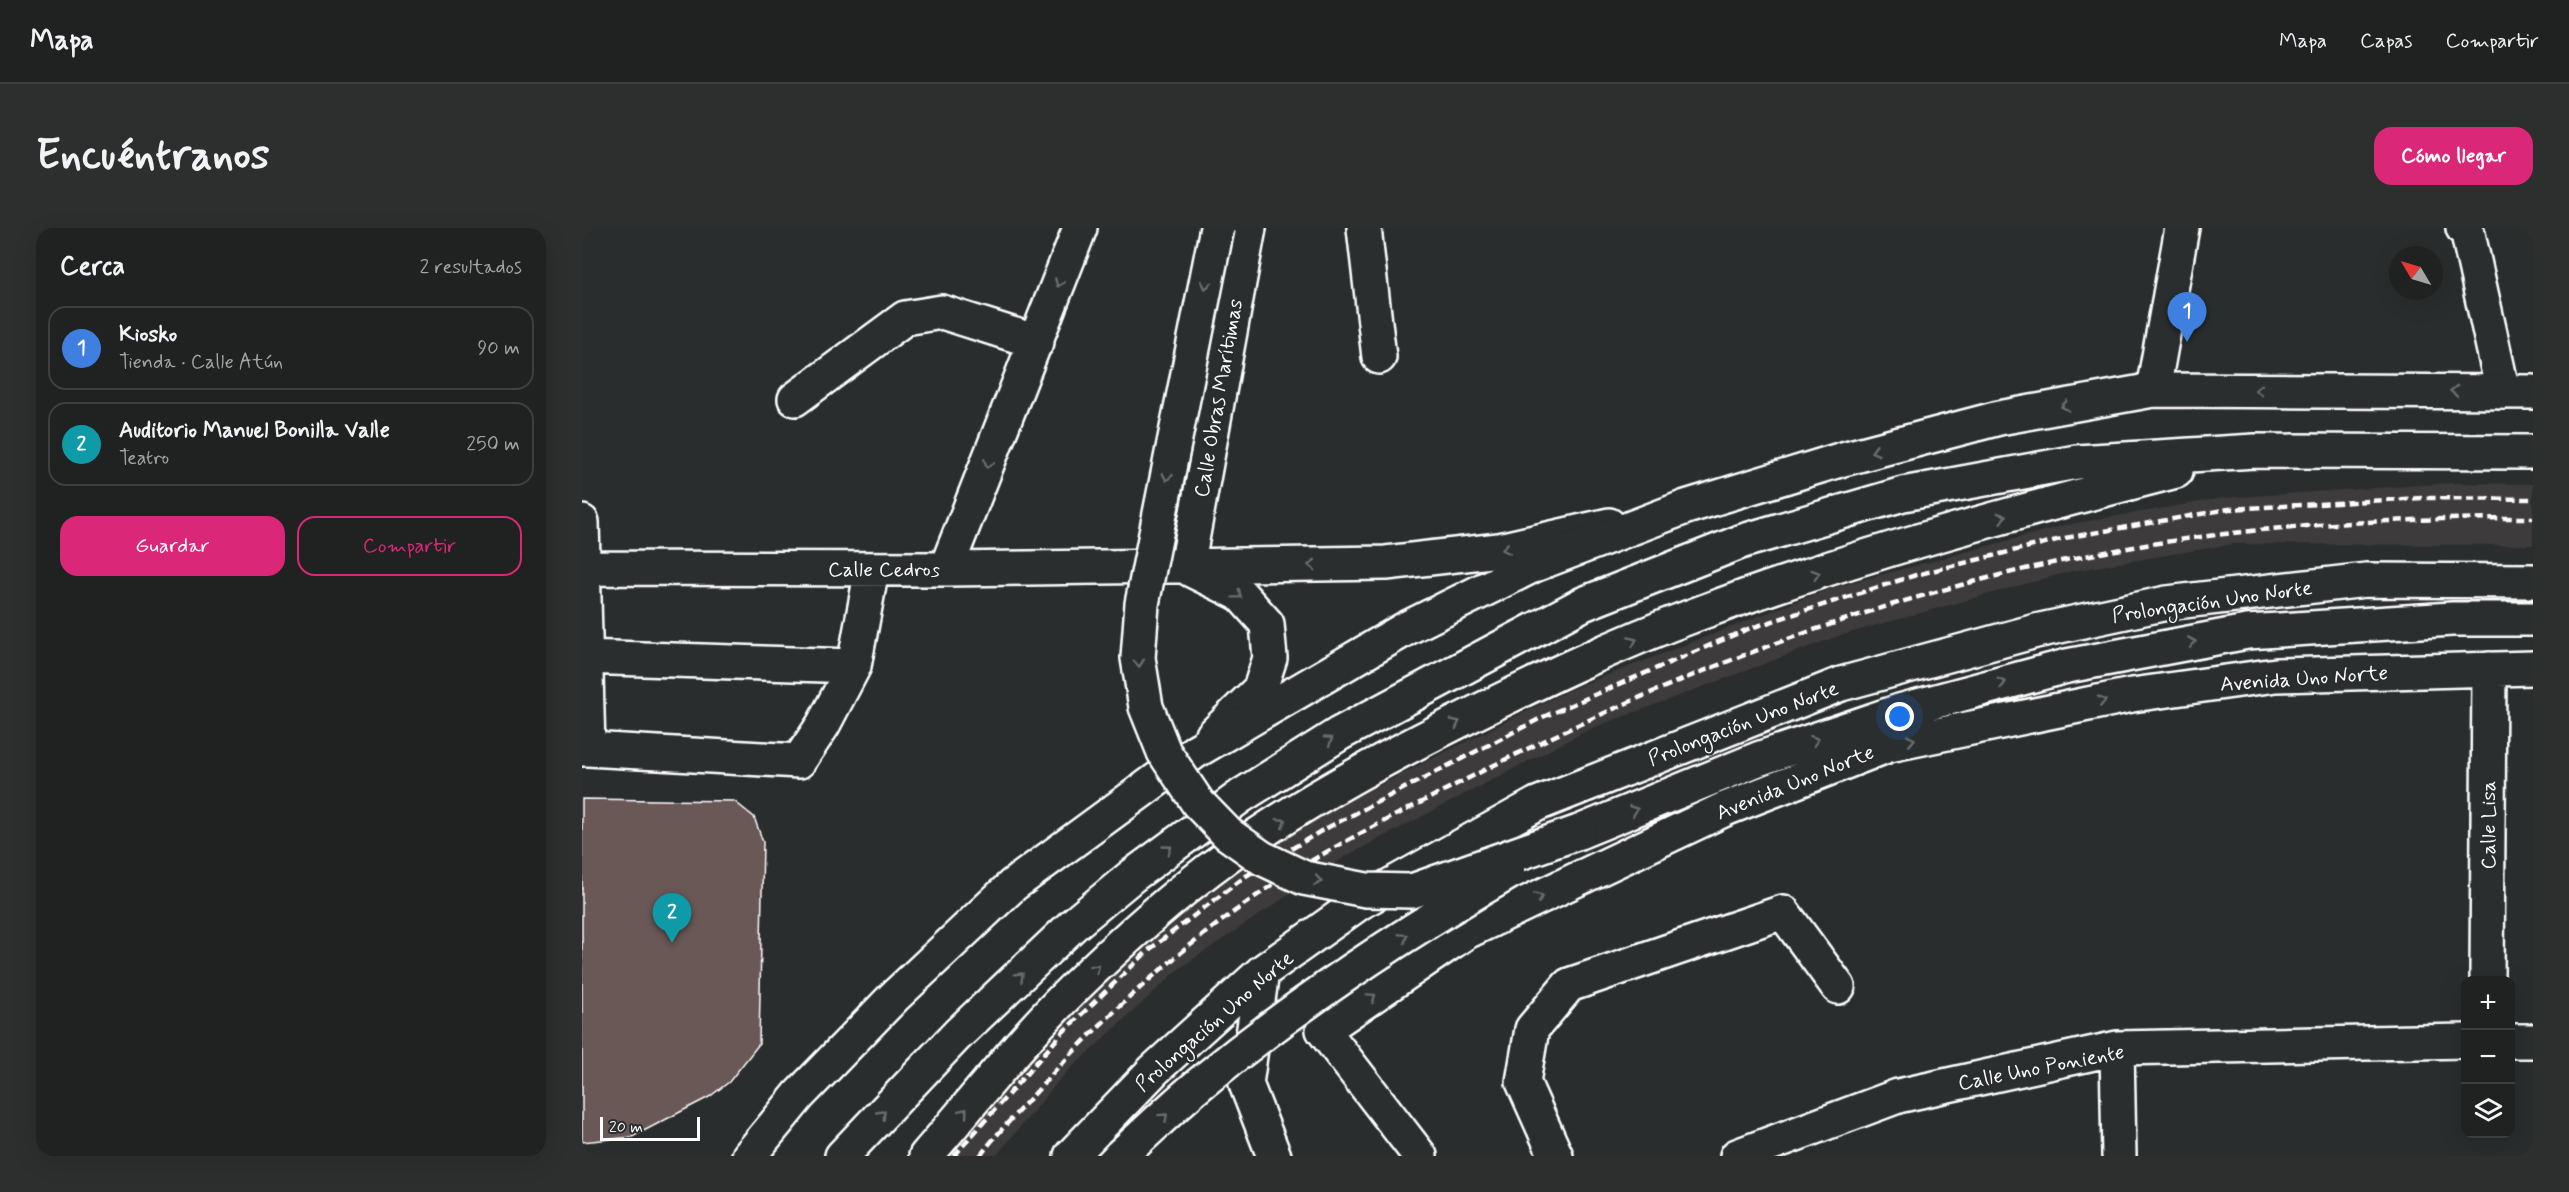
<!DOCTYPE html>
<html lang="es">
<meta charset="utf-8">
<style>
body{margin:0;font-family:Mynerve,sans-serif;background:#2d2f2f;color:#f1f3f6}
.controls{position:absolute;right:18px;bottom:18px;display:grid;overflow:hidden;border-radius:12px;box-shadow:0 6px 24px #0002}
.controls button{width:54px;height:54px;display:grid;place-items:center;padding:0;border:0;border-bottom:2px solid #3d3f40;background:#202222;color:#f1f3f6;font:30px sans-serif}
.compass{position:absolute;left:1807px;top:18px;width:54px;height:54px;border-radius:50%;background:#202222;box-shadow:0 6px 24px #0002;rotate:308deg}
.scale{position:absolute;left:18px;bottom:15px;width:100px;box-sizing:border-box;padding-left:6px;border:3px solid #fff;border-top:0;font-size:16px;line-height:21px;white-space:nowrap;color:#fff;-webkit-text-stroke:4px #2a2d2e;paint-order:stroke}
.you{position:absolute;left:1318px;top:489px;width:21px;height:21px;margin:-15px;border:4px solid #fff;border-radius:50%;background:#1a73e8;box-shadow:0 0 0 9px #1a73e833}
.badge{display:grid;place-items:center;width:39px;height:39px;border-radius:50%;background:#db2777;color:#fff;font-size:20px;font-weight:700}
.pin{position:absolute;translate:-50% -50px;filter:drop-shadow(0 2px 3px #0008)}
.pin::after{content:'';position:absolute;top:32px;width:21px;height:18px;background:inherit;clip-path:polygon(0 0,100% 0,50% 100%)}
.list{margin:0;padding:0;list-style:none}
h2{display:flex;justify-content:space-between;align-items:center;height:78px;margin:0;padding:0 24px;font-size:26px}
h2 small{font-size:20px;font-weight:400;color:#a2a4a5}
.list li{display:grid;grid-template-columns:39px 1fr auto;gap:18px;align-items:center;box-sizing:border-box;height:84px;margin:0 12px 12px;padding:0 12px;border:2px solid #3d3f40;border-radius:18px}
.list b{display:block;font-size:22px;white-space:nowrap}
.list p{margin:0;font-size:20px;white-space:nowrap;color:#a2a4a5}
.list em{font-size:20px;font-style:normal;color:#a2a4a5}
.actions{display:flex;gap:12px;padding:18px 24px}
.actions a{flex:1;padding:14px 0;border:2px solid #db2777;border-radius:18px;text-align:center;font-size:21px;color:#db2777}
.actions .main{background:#db2777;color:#fff}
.icon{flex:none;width:33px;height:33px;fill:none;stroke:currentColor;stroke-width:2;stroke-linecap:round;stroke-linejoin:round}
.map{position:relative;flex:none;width:1951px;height:928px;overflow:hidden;border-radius:18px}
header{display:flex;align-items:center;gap:36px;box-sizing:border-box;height:84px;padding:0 30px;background:#202222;border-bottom:2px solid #3d3f40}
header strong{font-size:28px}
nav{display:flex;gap:33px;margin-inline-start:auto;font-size:21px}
.intro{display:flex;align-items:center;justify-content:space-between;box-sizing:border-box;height:144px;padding:0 36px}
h1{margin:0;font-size:42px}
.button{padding:15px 27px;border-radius:18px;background:#db2777;color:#fff;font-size:21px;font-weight:700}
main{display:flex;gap:36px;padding:0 36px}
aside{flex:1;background:#202222;border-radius:18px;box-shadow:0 6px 24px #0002}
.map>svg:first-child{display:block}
.built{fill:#3e3a3a}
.building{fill:#6b5856;stroke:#fff;stroke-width:1.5}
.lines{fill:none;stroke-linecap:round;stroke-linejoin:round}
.minor-casing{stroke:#fff;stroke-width:38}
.major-casing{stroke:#fff;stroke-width:38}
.minor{stroke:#2a2d2e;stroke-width:33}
.major{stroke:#2a2d2e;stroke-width:33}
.rail{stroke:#fff;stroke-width:4.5;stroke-dasharray:9 4.5;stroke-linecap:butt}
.minor-bridge-casing{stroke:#fff;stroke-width:38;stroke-linecap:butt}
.minor-bridge{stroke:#2a2d2e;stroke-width:33}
.oneway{stroke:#6a6c6d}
.labels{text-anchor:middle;stroke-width:4.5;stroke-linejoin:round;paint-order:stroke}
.street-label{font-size:21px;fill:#fff;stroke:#2a2d2e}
</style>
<header>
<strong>Mapa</strong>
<nav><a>Mapa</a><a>Capas</a><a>Compartir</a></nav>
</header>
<div class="intro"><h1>Encuéntranos</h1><a class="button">Cómo llegar</a></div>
<main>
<aside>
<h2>Cerca<small>2 resultados</small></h2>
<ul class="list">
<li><span class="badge" style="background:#3f7fe0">1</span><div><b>Kiosko</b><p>Tienda · Calle Atún</p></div><em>90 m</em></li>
<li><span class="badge" style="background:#0f9aa8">2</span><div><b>Auditorio Manuel Bonilla Valle</b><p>Teatro</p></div><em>250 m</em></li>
</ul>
<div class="actions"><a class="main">Guardar</a><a>Compartir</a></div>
</aside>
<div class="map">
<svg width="1951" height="928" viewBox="0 0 1951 928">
<rect width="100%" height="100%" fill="#2a2d2e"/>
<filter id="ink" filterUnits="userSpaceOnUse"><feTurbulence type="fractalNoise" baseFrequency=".0167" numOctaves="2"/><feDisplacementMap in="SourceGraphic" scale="12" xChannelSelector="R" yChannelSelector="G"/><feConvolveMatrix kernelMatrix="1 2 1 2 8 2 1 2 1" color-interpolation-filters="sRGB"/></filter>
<g filter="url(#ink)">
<path class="built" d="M1871,255l80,1v61l-300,-1 -161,27 -234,65 -248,93 -242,126 -168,113 -118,109 -66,79h-62l97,-116 181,-153 96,-66 261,-131 260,-101 236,-64 158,-27z"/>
<path class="building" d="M0,571l152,2 20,16 9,25 -4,202 -30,38 -20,15 -77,40 -50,5z"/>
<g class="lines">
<g class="minor-casing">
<path id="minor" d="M782,0l15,129
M1881,0l5,6 35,158
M1571,162l29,-162
M213,171l110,-81 37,-6 95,30
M0,294l6,227h-6
M605,339l62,-339
M0,340l364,1 440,-6 113,-13 110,-25
M364,341l134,-341
M609,342l49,24 27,30 3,34 -10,31 -47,46
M0,429l272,9
M6,521l211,12 24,-36 31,-59 18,-97
M997,604l179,-73 145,-49 164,-44 180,-34 205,-13h81
M680,744l-16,112 28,72
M1905,752l2,-311
M1928,813h23
M1535,820l2,108
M489,928l83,-86 108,-98 97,-69 178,-99 304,-120 195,-53 131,-28 199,-23 167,1
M838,928l-97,-126 143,-98 259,-123 164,-64 243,-50 144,-20 257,-7
M974,928l-33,-74 9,-53 37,-44 214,-73 55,75
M1155,928l161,-60 219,-48 349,-7"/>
</g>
<g class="major-casing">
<path id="major" d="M167,928l50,-61 95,-98 119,-112 183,-134 211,-123 127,-63 152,-58 157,-48 156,-41 154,-28 380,2
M260,928l115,-121 116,-110 59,-49 109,-80 98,-62 244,-130 160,-63 160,-47 174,-32 178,-11 278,1
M344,928c48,-55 93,-114 145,-165 48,-47 100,-94 155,-134 70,-51 149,-94 227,-133 80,-40 162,-80 247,-111 155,-58 316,-101 476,-142"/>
</g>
<use href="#minor" class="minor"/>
<use href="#major" class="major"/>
<path class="rail" d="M372,928l110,-125 86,-82 96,-73 75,-45 222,-114 205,-88 168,-54 149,-37 164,-29 194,-11 110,1
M398,928c17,-23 38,-44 57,-65 68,-76 144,-144 228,-201 60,-41 126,-72 190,-105 194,-100 397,-180 611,-225 153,-33 311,-42 467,-42"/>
<g class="minor-bridge-casing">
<path id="minor-bridge" d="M635,0l-75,376 -4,54 8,49 18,45 34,51 30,31 34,24 42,20 62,12 46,1 167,-59
M538,928c27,-24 54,-51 82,-74 95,-78 199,-147 306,-209"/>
</g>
<use href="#minor-bridge" class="minor-bridge"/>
</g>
<defs><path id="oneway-chevron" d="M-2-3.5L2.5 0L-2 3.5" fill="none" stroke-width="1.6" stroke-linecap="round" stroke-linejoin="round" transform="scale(1.5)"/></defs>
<g class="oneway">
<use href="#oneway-chevron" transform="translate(477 55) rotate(111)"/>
<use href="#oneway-chevron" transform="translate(624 57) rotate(101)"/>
<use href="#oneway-chevron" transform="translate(1677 162) rotate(-180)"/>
<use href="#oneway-chevron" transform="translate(1872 163) rotate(-179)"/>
<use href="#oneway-chevron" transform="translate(1483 178) rotate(170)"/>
<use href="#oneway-chevron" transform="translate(1293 223) rotate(165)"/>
<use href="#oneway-chevron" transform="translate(406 236) rotate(112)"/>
<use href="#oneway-chevron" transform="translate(585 249) rotate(101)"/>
<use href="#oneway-chevron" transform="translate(1420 289) rotate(-16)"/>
<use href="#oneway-chevron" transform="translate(924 321) rotate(168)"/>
<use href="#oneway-chevron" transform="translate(730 337) rotate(179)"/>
<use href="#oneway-chevron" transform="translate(1234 346) rotate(-18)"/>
<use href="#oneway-chevron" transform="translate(656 367) rotate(37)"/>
<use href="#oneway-chevron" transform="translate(1051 413) rotate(-23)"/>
<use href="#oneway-chevron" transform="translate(1610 414) rotate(-11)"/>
<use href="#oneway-chevron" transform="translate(557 435) rotate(84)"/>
<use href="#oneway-chevron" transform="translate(1420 455) rotate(-15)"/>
<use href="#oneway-chevron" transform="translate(1520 473) rotate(-12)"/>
<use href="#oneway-chevron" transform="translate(874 495) rotate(-27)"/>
<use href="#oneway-chevron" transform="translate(747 512) rotate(-32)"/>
<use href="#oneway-chevron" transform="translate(1233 512) rotate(-19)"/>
<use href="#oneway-chevron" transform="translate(1329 512) rotate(-12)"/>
<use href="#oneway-chevron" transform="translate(1052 582) rotate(-22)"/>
<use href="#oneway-chevron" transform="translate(700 594) rotate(-32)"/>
<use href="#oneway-chevron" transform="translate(586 621) rotate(-36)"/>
<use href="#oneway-chevron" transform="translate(736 653) rotate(10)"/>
<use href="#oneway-chevron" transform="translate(957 669) rotate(-25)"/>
<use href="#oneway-chevron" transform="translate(822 709) rotate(-34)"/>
<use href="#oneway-chevron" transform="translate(514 740) rotate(-43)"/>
<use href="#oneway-chevron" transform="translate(438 748) rotate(-43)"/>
<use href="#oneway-chevron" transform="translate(790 769) rotate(-34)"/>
<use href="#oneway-chevron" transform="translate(382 884) rotate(-50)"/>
<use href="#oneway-chevron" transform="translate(300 886) rotate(-46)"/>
<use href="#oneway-chevron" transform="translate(582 889) rotate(-42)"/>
</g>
</g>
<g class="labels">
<g class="street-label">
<text transform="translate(636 170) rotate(-80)" y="7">Calle Obras Marítimas</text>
<text x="302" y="348">Calle Cedros</text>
<text transform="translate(1630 373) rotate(-8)" y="7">Prolongación Uno Norte</text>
<text transform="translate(1722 450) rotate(-4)" y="7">Avenida Uno Norte</text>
<text transform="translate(1161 495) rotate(-21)" y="7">Prolongación Uno Norte</text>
<text transform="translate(1213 554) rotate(-22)" y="7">Avenida Uno Norte</text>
<text transform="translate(1906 597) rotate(-90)" y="7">Calle Lisa</text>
<text transform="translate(632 793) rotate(-41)" y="7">Prolongación Uno Norte</text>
<text transform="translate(1459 839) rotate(-11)" y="7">Calle Uno Poniente</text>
</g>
</g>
</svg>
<div class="controls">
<button>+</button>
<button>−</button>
<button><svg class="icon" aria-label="layers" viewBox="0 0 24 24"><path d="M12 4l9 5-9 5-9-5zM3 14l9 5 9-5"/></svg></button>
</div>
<svg class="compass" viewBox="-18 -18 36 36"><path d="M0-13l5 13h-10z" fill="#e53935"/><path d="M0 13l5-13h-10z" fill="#a2a4a5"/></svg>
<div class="scale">20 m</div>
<div class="you"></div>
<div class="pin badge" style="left:1605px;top:114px;background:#3f7fe0">1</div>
<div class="pin badge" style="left:90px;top:715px;background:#0f9aa8">2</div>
</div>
</main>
